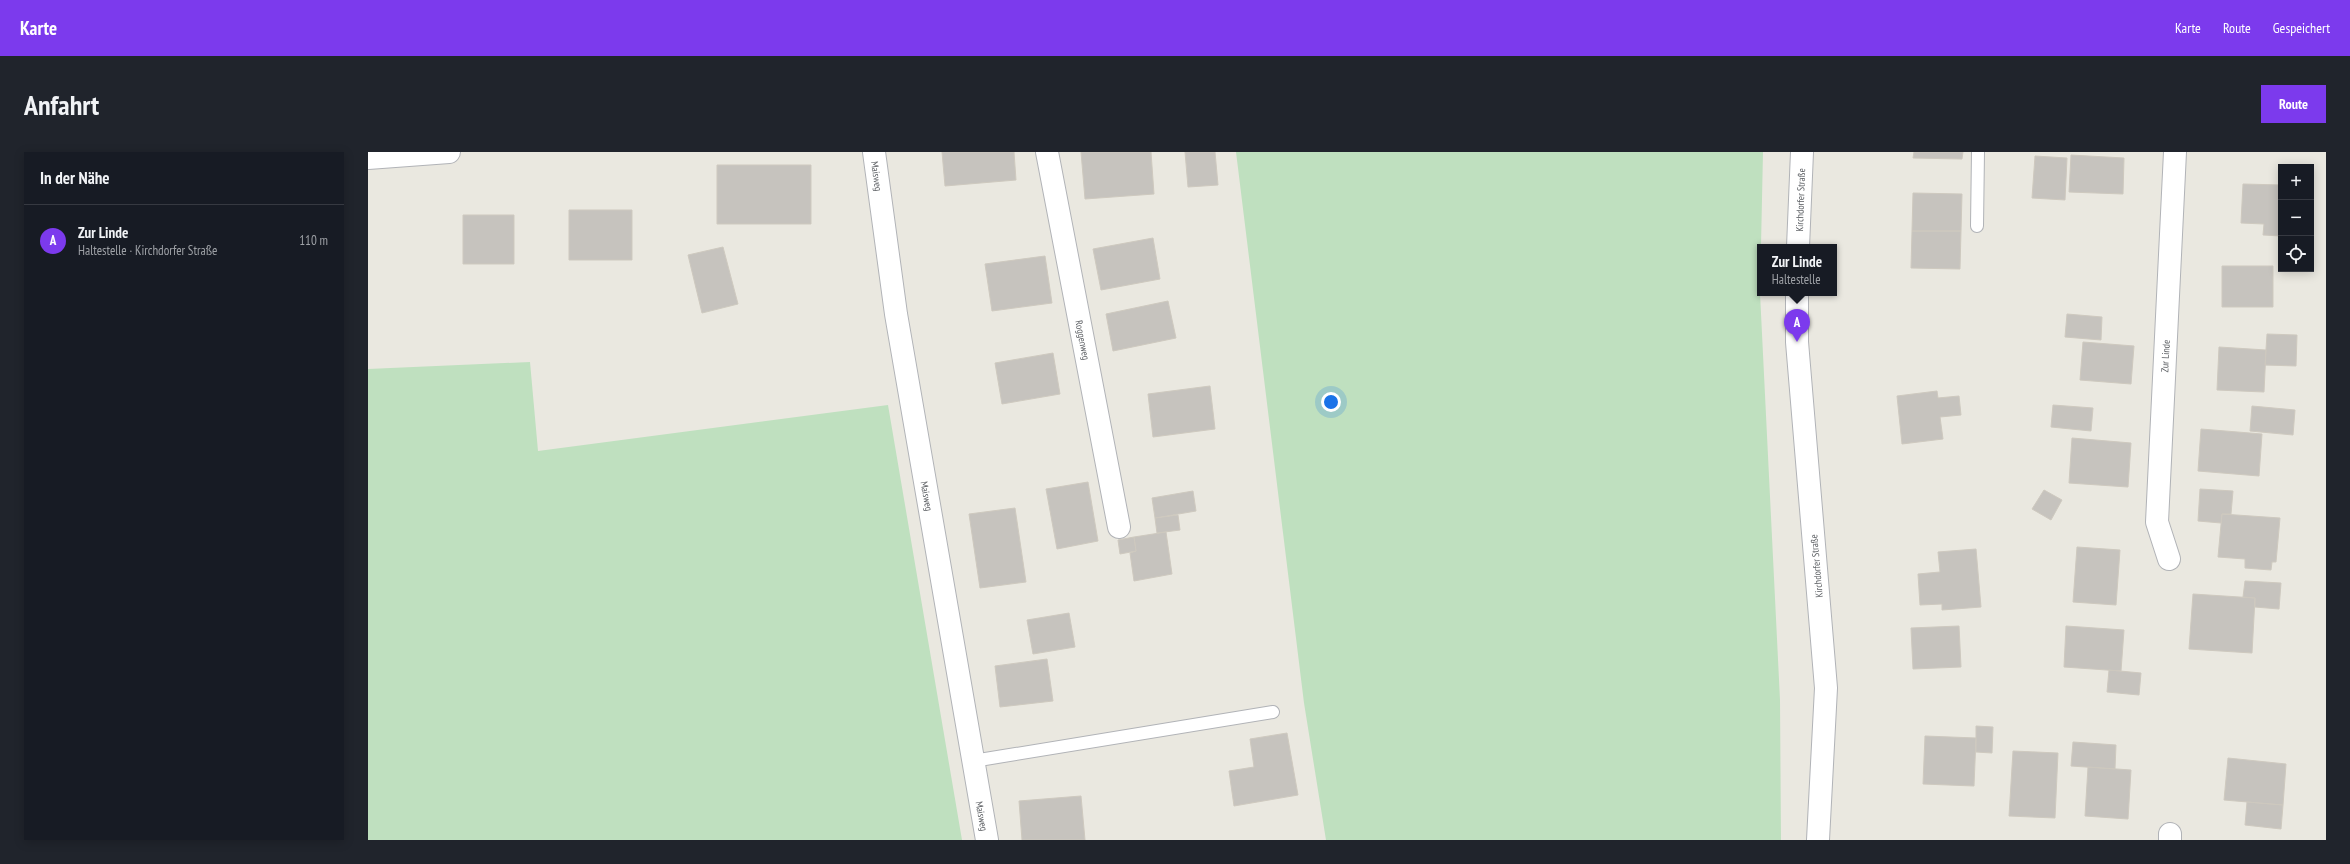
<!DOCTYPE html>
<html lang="de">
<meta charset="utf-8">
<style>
body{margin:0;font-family:"PT Sans Narrow",sans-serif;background:#20242c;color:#f1f3f6}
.controls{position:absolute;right:12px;top:12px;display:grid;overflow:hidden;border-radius:0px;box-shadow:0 2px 10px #0003}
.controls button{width:36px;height:36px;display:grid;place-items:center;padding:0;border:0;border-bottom:1px solid #363941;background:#171b24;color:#f1f3f6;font:20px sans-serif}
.you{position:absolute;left:963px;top:250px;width:14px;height:14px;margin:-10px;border:3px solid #fff;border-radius:50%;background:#1a73e8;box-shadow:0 0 0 6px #1a73e833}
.badge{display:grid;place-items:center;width:26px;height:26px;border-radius:50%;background:#7c3aed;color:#fff;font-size:13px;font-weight:700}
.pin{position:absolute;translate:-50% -33px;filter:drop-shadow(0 1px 2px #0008)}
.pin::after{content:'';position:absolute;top:21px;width:14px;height:12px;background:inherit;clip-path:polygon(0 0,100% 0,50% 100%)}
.popup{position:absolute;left:1389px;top:92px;width:80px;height:52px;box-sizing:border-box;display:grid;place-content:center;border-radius:0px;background:#171b24;filter:drop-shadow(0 1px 3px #0005);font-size:13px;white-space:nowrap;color:#9ea1a6}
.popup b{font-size:15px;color:#f1f3f6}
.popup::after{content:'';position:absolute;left:50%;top:100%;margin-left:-8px;border:8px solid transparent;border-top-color:#171b24}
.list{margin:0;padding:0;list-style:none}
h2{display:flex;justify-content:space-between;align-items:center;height:52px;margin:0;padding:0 16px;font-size:17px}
h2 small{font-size:13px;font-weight:400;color:#9ea1a6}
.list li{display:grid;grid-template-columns:26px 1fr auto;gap:12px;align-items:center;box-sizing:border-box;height:72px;padding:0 16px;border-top:1px solid #363941}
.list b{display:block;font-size:15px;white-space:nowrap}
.list p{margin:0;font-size:13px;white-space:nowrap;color:#9ea1a6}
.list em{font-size:13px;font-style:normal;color:#9ea1a6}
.icon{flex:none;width:22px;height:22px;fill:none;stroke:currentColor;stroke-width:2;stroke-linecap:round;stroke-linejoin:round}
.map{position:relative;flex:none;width:1958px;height:688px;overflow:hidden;border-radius:0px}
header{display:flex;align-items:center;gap:24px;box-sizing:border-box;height:56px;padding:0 20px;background:#7c3aed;color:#fff}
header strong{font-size:19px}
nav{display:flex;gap:22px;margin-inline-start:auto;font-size:14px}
.intro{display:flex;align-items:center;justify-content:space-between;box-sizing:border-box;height:96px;padding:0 24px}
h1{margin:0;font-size:28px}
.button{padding:10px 18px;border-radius:0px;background:#7c3aed;color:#fff;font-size:14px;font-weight:700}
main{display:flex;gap:24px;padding:0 24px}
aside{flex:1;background:#171b24;border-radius:0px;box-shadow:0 2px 10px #0003}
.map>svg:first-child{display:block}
.green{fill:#bfe0bf}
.building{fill:#c6c3be;stroke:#cec9bf}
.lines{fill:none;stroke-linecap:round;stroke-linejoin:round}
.service-casing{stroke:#b1b3b7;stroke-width:14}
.minor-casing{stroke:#b1b3b7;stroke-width:24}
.tertiary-casing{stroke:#b1b3b7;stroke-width:24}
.service{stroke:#fff;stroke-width:12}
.minor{stroke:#fff;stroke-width:22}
.tertiary{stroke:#fff;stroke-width:22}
.labels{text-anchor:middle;stroke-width:3.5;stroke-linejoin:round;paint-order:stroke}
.street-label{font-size:10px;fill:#595c60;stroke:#fff}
</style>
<header>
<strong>Karte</strong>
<nav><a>Karte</a><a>Route</a><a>Gespeichert</a></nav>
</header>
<div class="intro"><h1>Anfahrt</h1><a class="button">Route</a></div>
<main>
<aside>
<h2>In der Nähe<small></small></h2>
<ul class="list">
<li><span class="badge">A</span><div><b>Zur Linde</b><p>Haltestelle · Kirchdorfer Straße</p></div><em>110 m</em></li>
</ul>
</aside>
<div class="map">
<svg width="1958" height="688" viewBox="0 0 1958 688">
<rect width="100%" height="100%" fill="#eae8e0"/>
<path class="green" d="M868,0h527l-3,141 20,407 1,140h-455l-22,-137z
M162,210l8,89 350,-46 74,435h-594v-471z"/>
<path class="building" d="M574,0h72l2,28 -71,6z
M713,0h70l3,42 -69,5z
M817,0h30l3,33 -30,2z
M1546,0h49l-1,7 -49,-1z
M1703,3l53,3 -1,36 -54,-2z
M1667,4l32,2 -2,42 -33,-2z
M349,13h94v59h-94z
M1875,32l38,1v51l-18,-1 1,-11 -23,-1z
M1545,41l49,1 -1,37h-49z
M201,58h63v50h-63z
M95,63h51v49h-51z
M1544,79h49l-1,38 -49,-1z
M785,86l7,41 -59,11 -8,-41z
M355,95l15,57 -36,9 -14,-58z
M677,104l7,47 -60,8 -7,-47z
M1854,114h51v41h-51z
M800,149l8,37 -63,13 -7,-37z
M1699,162l35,3 -1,23 -36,-3z
M1899,182l30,1 -1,31 -31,-1z
M1715,190l51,4 -3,38 -51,-4z
M1851,195l47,3 -2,42 -47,-2z
M685,201l7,41 -58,10 -7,-41z
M842,234l5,43 -62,8 -5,-43z
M1569,239l1,7 21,-2 2,19 -21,2 3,22 -41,5 -5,-48z
M1685,253l40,3 -2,23 -40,-4z
M1884,254l43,4 -2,25 -43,-4z
M1833,277l61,5 -3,42 -61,-5z
M1704,286l59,5 -3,44 -59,-4z
M720,330l10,59 -41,8 -11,-60z
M1832,337l33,2 -2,23h-9l-1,9 -23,-2z
M1676,338l18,10 -11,20 -19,-11z
M825,339l3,20 -41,7 -3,-20z
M647,356l11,74 -46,6 -11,-74z
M1854,362l58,4 -4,44h-4l-1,8 -26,-2v-9l-27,-2z
M810,363l2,15 -23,3 -2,-15z
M798,380l6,42 -38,7 -4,-28 6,-2 -2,-14z
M766,385l2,14 -16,3 -2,-14z
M1709,395l43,3 -4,55 -43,-3z
M1608,397l5,58 -39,3v-6l-22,1 -2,-31 22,-2 -2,-20z
M1877,429l36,2 -2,26 -24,-2v-9l-12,-1z
M1825,442l62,4 -3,55 -63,-4z
M701,461l6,34 -42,7 -6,-34z
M1591,474l2,41 -48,2 -2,-41z
M1698,474l58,4 -3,41 -57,-4z
M679,507l6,42 -53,6 -5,-41z
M1741,518l32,3 -2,22 -32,-3z
M1608,574l17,1 -1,26 -16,-1z
M919,581l11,62 -64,11 -5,-35 25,-4 -4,-28z
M1557,584l51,2 -2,48 -51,-2z
M1705,590l43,3 -1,24 -44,-3z
M1645,599l45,2 -3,65 -46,-2z
M1860,606l58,6 -3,41 -59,-5z
M1720,615l43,3 -3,49 -43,-3z
M713,644l4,44h-63l-3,-39z
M1879,650l36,3 -2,24 -36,-4z"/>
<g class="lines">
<g class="service-casing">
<path id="service" d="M1609,74l1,-74
M605,609l300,-49"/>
</g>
<g class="minor-casing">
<path id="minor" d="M506,0l22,162 91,526
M679,0l72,375
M0,6l81,-6
M1801,407l-12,-37 18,-370
M1802,688v-6"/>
</g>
<g class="tertiary-casing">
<path id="tertiary" d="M1430,95l4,-95
M1429,141v49l29,346 -8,152"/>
</g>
<use href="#service" class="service"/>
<use href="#minor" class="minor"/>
<use href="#tertiary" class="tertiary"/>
</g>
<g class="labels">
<g class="street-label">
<text transform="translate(509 24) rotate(82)" y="4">Maisweg</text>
<text transform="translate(1432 48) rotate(-88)" y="4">Kirchdorfer Straße</text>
<text transform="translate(715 188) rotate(79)" y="4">Roggenweg</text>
<text transform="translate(1797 204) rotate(-87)" y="4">Zur Linde</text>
<text transform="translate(559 344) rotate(80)" y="4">Maisweg</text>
<text transform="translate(1448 414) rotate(-95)" y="4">Kirchdorfer Straße</text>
<text transform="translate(614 664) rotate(80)" y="4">Maisweg</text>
</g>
</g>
</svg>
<div class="controls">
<button>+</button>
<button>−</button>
<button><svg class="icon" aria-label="locate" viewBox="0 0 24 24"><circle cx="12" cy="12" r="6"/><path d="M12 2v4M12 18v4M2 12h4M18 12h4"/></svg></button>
</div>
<div class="you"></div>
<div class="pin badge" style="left:1429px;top:190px">A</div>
<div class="popup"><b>Zur Linde</b>Haltestelle</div>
</div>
</main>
